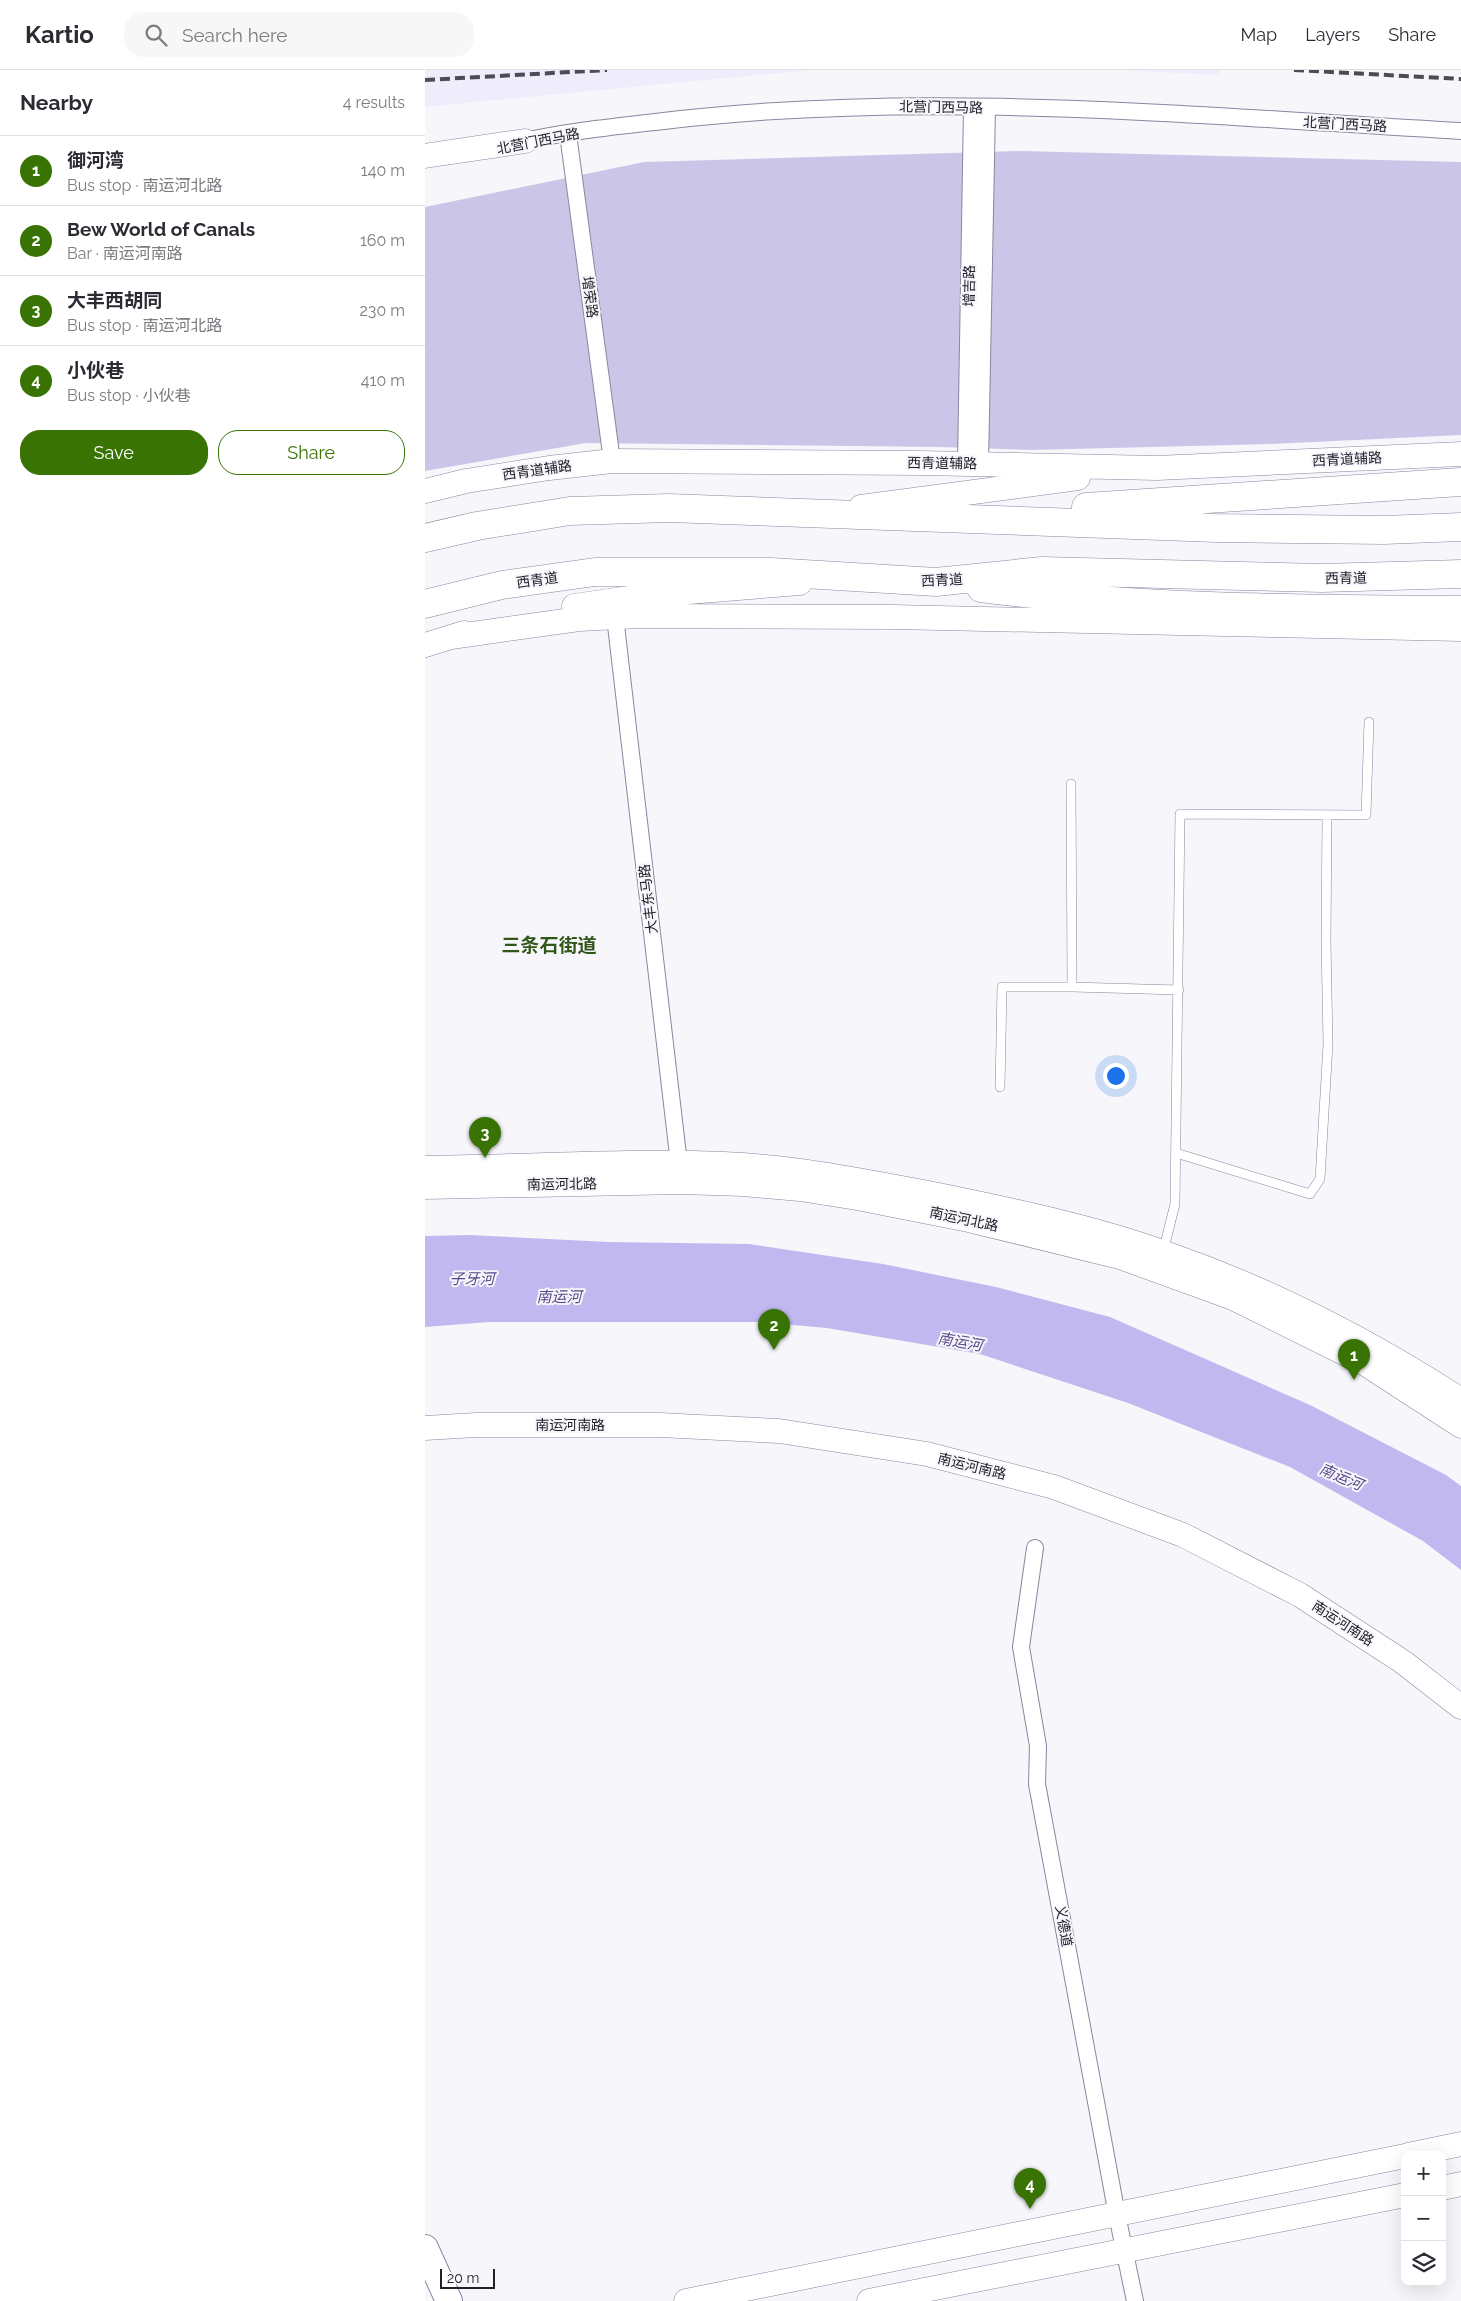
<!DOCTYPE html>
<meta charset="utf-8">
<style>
body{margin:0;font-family:Raleway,"Noto Sans SC",sans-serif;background:#f7f7f7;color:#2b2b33}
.controls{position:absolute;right:15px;bottom:15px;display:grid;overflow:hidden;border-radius:10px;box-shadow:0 5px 20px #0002}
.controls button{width:45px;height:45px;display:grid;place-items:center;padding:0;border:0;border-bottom:1px solid #e1e1e2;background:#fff;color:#2b2b33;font:25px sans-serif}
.scale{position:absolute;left:15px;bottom:12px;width:55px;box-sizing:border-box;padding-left:5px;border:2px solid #22202a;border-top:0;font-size:14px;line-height:18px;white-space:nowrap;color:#22202a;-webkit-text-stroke:4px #f7f6fb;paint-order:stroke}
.you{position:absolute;left:690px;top:1005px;width:18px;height:18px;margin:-12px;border:4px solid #fff;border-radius:50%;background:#1a73e8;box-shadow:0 0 0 8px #1a73e833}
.badge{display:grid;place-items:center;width:32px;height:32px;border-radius:50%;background:#397304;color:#fff;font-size:16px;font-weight:700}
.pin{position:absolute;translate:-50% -41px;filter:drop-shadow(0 1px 2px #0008)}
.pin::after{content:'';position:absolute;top:26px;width:18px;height:15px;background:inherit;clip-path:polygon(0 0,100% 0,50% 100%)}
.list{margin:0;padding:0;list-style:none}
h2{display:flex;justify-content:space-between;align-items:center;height:65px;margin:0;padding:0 20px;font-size:21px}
h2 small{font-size:16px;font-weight:400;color:#7c7c81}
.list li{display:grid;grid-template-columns:32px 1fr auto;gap:15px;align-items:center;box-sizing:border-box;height:70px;padding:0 20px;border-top:1px solid #e1e1e2}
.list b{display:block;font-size:19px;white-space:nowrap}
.list p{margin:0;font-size:16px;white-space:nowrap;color:#7c7c81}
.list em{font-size:16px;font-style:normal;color:#7c7c81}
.actions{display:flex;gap:10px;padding:15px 20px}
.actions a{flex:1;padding:11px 0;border:1px solid #397304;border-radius:20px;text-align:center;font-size:18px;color:#397304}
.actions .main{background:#397304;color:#fff}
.icon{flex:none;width:28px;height:28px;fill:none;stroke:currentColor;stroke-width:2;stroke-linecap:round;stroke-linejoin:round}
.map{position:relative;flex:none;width:1036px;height:2231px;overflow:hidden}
header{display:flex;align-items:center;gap:30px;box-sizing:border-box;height:70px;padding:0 25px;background:#fff;border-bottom:1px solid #e1e1e2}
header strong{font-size:24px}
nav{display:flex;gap:28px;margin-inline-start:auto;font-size:18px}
.search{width:350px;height:45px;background:#f7f7f7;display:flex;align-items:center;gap:12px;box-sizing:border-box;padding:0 18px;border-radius:20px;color:#7c7c81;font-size:19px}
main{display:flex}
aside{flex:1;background:#fff}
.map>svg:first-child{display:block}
.built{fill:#efedfb}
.green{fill:#cbc6e8}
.water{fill:#c2b8f0}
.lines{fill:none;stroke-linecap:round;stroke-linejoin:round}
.lane-casing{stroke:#8a869e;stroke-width:10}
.street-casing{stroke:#8a869e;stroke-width:18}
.secondary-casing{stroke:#8a869e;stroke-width:25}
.primary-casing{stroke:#8a869e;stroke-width:28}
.highway-casing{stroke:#8a869e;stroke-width:29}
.lane{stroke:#fff;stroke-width:9}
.street{stroke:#fff;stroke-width:16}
.secondary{stroke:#fff;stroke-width:24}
.primary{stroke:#fff;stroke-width:26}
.highway{stroke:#fff;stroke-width:28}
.rail{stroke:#4d4b54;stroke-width:4;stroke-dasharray:10 5;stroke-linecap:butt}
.labels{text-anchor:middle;stroke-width:4;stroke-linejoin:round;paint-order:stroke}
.street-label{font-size:14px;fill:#22202a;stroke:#f7f6fb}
.water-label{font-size:15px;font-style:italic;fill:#58478b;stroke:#f7f6fb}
.district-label{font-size:19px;font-weight:bold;fill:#305618;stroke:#f7f6fb}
</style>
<header>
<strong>Kartio</strong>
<div class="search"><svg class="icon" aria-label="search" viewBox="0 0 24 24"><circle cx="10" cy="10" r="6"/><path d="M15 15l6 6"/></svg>Search here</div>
<nav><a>Map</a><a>Layers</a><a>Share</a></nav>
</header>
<main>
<aside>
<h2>Nearby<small>4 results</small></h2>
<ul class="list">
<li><span class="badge">1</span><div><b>御河湾</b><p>Bus stop · 南运河北路</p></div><em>140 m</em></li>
<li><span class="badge">2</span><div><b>Bew World of Canals</b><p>Bar · 南运河南路</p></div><em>160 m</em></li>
<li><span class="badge">3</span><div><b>大丰西胡同</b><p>Bus stop · 南运河北路</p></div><em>230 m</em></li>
<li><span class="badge">4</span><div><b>小伙巷</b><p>Bus stop · 小伙巷</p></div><em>410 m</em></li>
</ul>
<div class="actions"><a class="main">Save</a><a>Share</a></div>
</aside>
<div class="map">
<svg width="1036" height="2231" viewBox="0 0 1036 2231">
<rect width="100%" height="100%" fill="#f7f6fb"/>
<path class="built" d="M0,0h386l-386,37z
M695,0h99v5z"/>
<path class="green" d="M596,81l440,11v273l-190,9 -240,6 -91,-3 -354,-4 -161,28v-264l219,-45z"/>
<path class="water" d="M44,1165l140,7 140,2 134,20 113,23 114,30 200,88 136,70 15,11v84l-38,-29 -133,-74 -162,-64 -148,-49 -153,-26 -69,-6h-269l-64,5v-91z"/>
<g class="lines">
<g class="lane-casing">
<path id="lane" d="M646,714l1,203 107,3
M575,1017l2,-100h70
M751,1083l134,41 10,-15 8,-135 -2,-103 1,-125
M738,1182l12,-48 5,-390 186,1 3,-93"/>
</g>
<g class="street-casing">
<path id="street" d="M143,64l44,327
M91,73c51,-12 104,-17 156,-23 261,-30 527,-4 789,11
M541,394l6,-356
M555,394l7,-356
M190,547l65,555
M610,1478l-14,99 17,99 -1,38 80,431 18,86"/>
</g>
<g class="secondary-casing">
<path id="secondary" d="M0,86l100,-15
M0,421l41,-10 83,-13 63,-7 308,2 237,5 304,-14
M436,437l217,-29
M149,536l77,-11 149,-12
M26,567l128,-18 59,-3 255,1 568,12
M0,575l39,-12
M0,1098c99,-1 200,-8 299,-4 70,3 140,17 209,30 78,16 157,32 232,59 104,36 203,87 296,147
M0,1117l256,-5 62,2 57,5 57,9 112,22 151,37 113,41 131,65 97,63
M0,1358l51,-3h184l119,6 148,23 127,33 129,48 117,60 103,67 58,45
M983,2085l53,-11
M1017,2118l19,-4
M261,2231l719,-145
M444,2231l536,-106"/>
</g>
<g class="primary-casing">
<path id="primary" d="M0,2178l24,53"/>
</g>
<g class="highway-casing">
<path id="highway" d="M661,437l375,-25
M0,468l52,-12 93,-15 99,-3 547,20 168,2 77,-3
M556,518c159,21 320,21 480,22
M0,534l77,-19 93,-13h176l165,10 106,-11 280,7 139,-4"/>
</g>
<use href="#lane" class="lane"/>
<use href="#street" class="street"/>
<use href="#secondary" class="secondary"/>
<use href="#primary" class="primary"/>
<use href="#highway" class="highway"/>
<path class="rail" d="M869,0l167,9
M0,10l182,-10"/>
</g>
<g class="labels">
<g class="street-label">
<text transform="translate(516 37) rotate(1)" y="5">北营门西马路</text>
<text transform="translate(920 54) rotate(3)" y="5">北营门西马路</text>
<text transform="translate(113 71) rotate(-11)" y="5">北营门西马路</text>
<text transform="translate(544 216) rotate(-89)" y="5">增吉路</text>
<text transform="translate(165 227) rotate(82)" y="5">增荣路</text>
<text transform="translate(922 389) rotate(-3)" y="5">西青道辅路</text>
<text transform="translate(517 393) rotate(1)" y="5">西青道辅路</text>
<text transform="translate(112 400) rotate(-8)" y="5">西青道辅路</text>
<text transform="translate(921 508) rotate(-1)" y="5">西青道</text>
<text transform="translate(112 510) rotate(-8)" y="5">西青道</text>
<text transform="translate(517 510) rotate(-3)" y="5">西青道</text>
<text transform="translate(223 829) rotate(-97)" y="5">大丰东马路</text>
<text transform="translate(137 1114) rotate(-1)" y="5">南运河北路</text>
<text transform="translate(539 1149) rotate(12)" y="5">南运河北路</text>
<text x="145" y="1360">南运河南路</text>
<text transform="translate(547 1396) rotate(14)" y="5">南运河南路</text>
<text transform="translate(918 1553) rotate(33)" y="5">南运河南路</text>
<text transform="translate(639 1856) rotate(80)" y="5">义德道</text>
</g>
<g class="water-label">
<text x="47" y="1214">子牙河</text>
<text x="134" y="1232">南运河</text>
<text transform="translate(535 1272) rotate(10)" y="5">南运河</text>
<text transform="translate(916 1407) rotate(23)" y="5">南运河</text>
</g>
<g class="district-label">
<text x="124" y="882">三条石街道</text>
</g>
</g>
</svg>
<div class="controls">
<button>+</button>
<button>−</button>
<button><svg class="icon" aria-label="layers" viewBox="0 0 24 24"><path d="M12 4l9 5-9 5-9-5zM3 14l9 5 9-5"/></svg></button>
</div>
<div class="scale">20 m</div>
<div class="you"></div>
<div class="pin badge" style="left:929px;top:1310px">1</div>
<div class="pin badge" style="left:349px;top:1280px">2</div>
<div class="pin badge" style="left:60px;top:1088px">3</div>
<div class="pin badge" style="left:605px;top:2139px">4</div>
</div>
</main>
